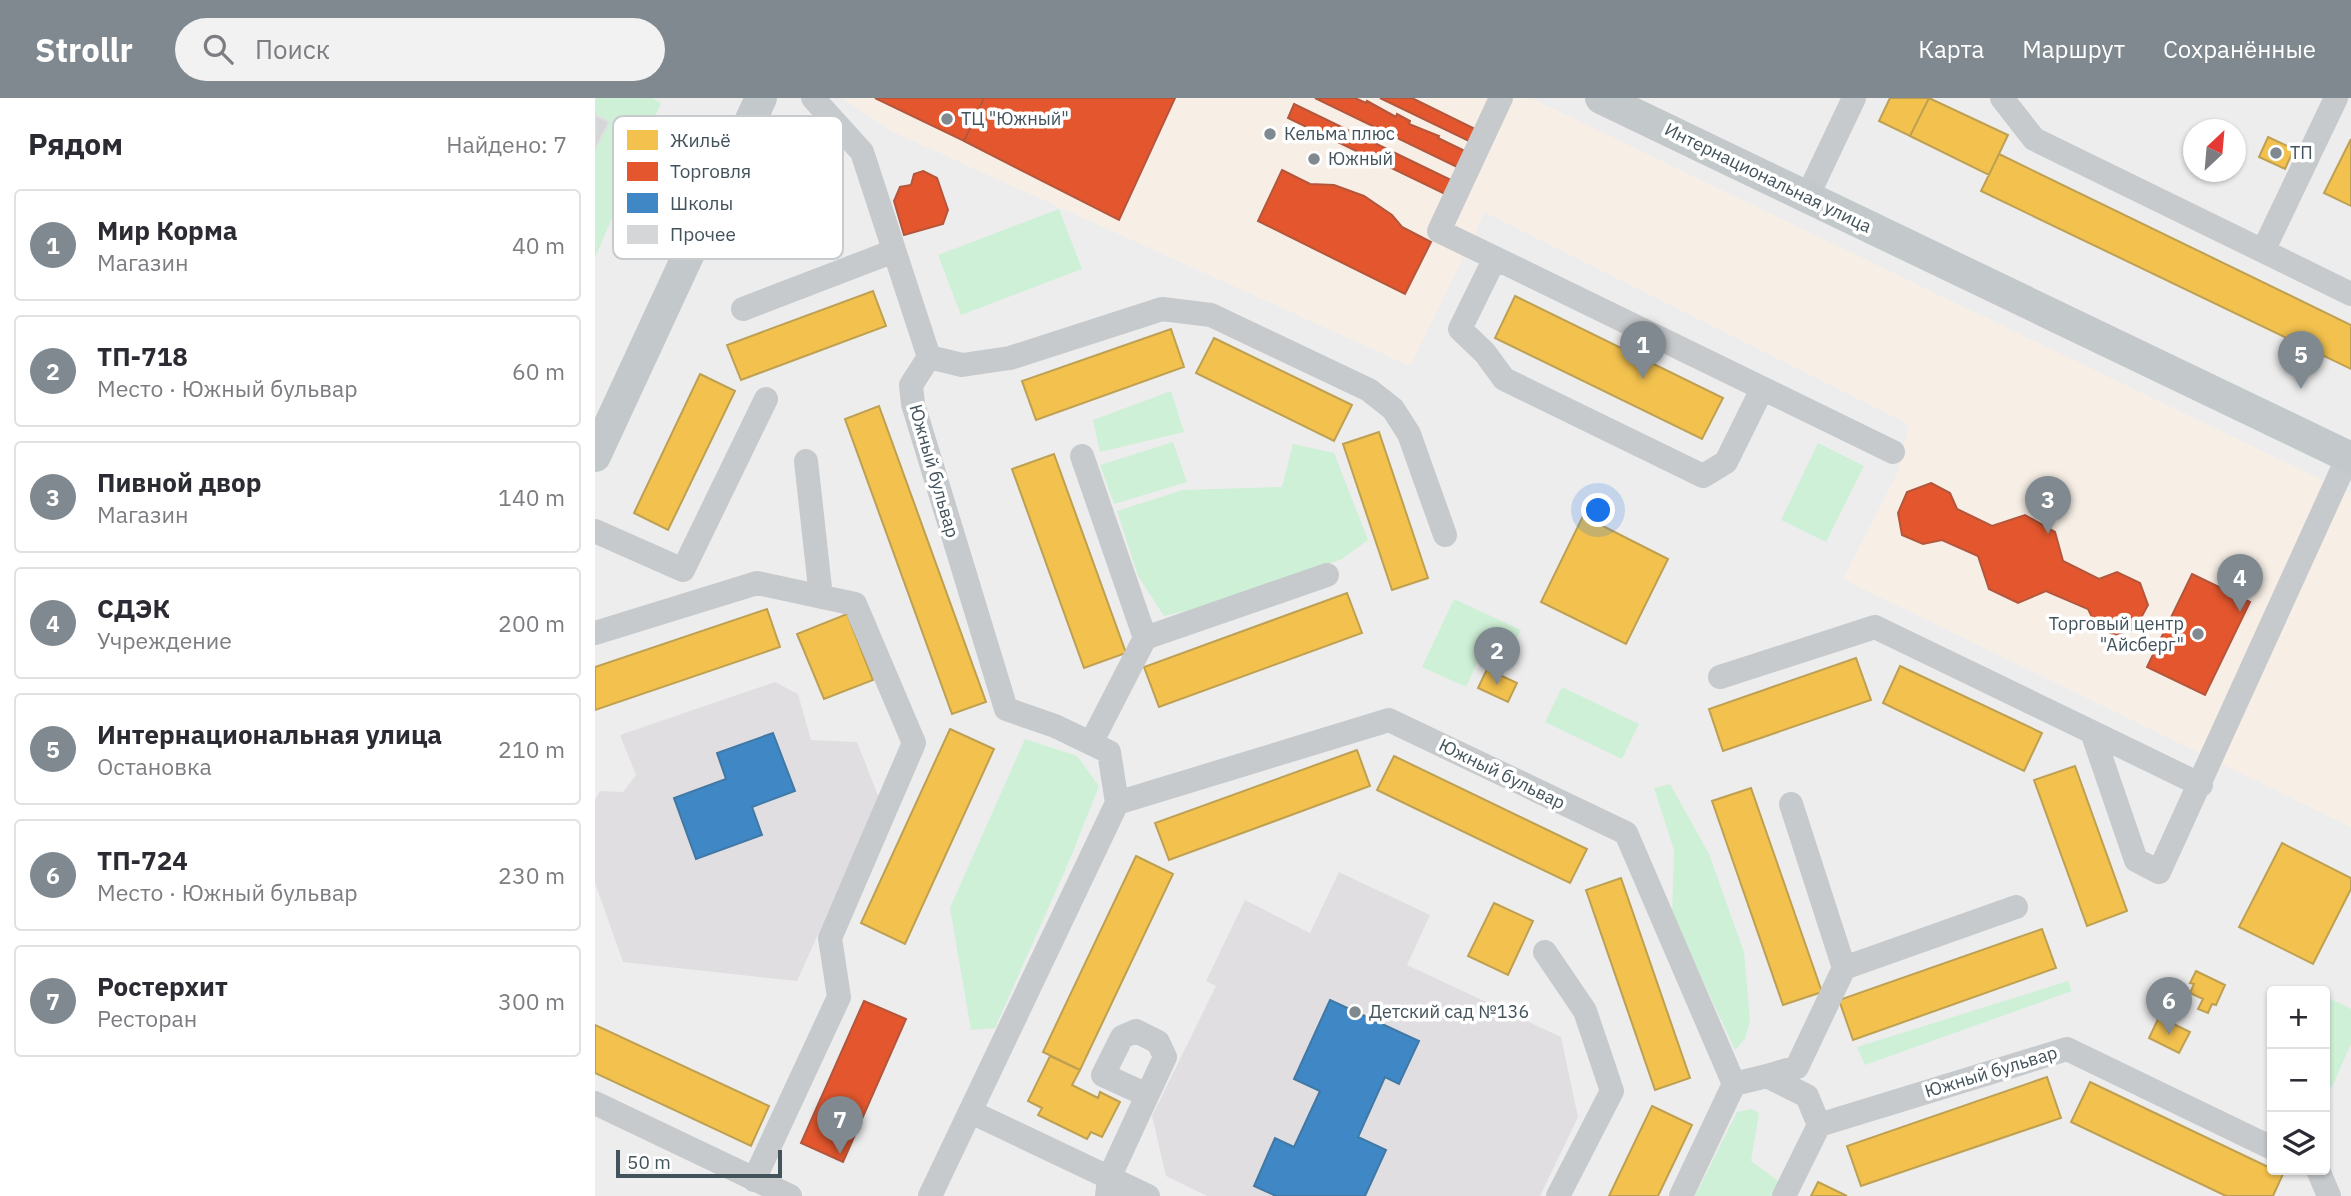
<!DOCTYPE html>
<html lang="ru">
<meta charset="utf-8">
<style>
body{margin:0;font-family:"IBM Plex Sans",sans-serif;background:#f2f2f3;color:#2b2b33}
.controls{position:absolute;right:21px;bottom:21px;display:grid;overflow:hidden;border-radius:7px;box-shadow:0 2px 5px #0004}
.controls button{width:63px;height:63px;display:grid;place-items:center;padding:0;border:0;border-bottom:2px solid #e1e1e2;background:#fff;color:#2b2b33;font:35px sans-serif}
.compass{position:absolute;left:1588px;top:21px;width:63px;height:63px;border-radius:50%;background:#fff;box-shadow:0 2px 5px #0004;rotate:26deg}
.scale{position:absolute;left:21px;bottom:18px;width:166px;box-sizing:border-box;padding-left:7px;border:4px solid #43535c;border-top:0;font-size:19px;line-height:24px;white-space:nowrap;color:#43535c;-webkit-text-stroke:5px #fff;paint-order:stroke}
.you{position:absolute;left:1004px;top:413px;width:24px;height:24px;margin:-18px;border:5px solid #fff;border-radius:50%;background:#1a73e8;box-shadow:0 0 0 10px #1a73e833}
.badge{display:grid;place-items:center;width:46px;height:46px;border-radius:50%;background:#7f898f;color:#fff;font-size:23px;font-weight:700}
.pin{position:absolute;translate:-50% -58px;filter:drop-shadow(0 2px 4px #0008)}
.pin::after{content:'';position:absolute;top:37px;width:24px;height:21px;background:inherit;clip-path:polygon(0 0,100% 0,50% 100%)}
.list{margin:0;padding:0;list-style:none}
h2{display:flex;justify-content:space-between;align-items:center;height:91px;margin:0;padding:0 28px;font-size:30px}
h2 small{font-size:23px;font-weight:400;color:#7c7c81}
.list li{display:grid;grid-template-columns:46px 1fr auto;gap:21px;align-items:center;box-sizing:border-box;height:112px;margin:0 14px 14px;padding:0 14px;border:2px solid #e1e1e2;border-radius:7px}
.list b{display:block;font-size:26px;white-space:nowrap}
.list p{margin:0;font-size:23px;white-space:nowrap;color:#7c7c81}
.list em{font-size:23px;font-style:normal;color:#7c7c81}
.icon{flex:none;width:38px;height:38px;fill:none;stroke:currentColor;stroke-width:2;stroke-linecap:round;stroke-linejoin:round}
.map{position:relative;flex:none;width:1756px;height:1098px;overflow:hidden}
header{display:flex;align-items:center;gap:42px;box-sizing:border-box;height:98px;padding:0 35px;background:#7f898f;color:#fff}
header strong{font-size:33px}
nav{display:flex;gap:38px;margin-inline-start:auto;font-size:24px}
.search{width:490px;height:63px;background:#f2f2f3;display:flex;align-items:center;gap:18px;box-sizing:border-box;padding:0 24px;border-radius:38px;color:#7c7c81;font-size:26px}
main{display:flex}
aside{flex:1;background:#fff}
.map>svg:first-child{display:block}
.commercial{fill:#f7efe6}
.education{fill:#e0dee0}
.green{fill:#cef0d6}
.homes{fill:#f2c14e;stroke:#bea052;stroke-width:2}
.shops{fill:#e4572e;stroke:#b4563c;stroke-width:2}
.schools{fill:#3f88c5;stroke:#4078a6;stroke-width:2}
.building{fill:#d5d6d7;stroke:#dfdfe0;stroke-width:2}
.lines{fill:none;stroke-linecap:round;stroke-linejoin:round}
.minor{stroke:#c6cacd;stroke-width:24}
.major{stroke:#c3c8cb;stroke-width:32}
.poi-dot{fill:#7f898f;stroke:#fff;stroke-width:2.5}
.labels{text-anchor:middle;stroke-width:7;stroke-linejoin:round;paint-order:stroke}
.poi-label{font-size:18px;fill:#43535c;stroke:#fff;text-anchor:start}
.street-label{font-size:18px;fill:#43535c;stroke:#fff}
.key{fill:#fff;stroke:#c7cbce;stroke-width:2}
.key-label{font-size:19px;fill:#43535c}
</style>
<header>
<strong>Strollr</strong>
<div class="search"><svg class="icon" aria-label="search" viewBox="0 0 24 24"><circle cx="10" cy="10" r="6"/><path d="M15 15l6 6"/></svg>Поиск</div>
<nav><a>Карта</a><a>Маршрут</a><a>Сохранённые</a></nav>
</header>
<main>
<aside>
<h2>Рядом<small>Найдено: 7</small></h2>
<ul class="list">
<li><span class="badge">1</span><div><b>Мир Корма</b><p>Магазин</p></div><em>40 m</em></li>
<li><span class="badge">2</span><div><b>ТП-718</b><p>Место · Южный бульвар</p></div><em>60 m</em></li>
<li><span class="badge">3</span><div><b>Пивной двор</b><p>Магазин</p></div><em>140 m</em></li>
<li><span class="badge">4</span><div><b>СДЭК</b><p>Учреждение</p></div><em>200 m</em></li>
<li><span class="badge">5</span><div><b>Интернациональная улица</b><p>Остановка</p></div><em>210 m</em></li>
<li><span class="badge">6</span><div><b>ТП-724</b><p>Место · Южный бульвар</p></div><em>230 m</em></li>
<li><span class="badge">7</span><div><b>Ростерхит</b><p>Ресторан</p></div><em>300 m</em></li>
</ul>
</aside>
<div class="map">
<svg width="1756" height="1098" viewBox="0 0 1756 1098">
<rect width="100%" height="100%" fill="#eeeded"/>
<path class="commercial" d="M248,0h688l820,396v333l-508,-248 55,-107 11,-48 -424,-212 -75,154 -521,-236z"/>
<path class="education" d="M180,584l23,12 13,46 46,2 22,56 -82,183 -174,-19 -28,-79v-83l5,-9 23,1 13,-17 -16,-40z
M744,774l91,43 -23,50 154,72 17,80 -38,79h-333l-41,-20 -14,-60 64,-130 -10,-5 39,-81 65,33z"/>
<path class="green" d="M0,0h57l9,5 -66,155z
M464,111l23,60 -121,46 -23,-60z
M576,293l13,41 -84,20 -7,-32z
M578,344l14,40 -73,22 -14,-39z
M1223,345l46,23 -38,76 -45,-22z
M698,346l41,9 34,87 -26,19 -127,45 -51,12 -26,-40 -21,-65 66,-21 99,-3z
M859,501l67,31 -17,36 -23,-11 -15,32 -44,-20z
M967,589l77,37 -17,35 -77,-37z
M430,641l52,17 22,30 -29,73 -75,169 -24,2 -21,-122z
M1075,686l39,70 35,98 6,69 -5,18 -10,11 -63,-136 2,-64 -20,-62z
M1473,883l4,10 -207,74 -8,-18z
M1730,898l26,13v35l-19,43 -7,-3z
M1156,1011l8,4 -8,48 31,23 -6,12h-81l42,-84z"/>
<path class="homes" d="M1295,0h39l-19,38 -31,-15z
M1334,0l79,37 -19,40 -79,-39z
M1673,39l26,12 -9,20 -26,-12z
M1756,41v67l-27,-13z
M1404,56l352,171v44l-370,-178z
M278,193l13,35 -145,54 -14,-35z
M920,198l208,102 -21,41 -207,-101z
M576,231l13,38 -148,53 -14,-39z
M619,240l138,67 -18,36 -138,-68z
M105,276l35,17 -67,139 -34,-17z
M284,308l107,296 -34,12 -107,-295z
M784,334l49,146 -36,12 -49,-146z
M459,356l72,199 -42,15 -72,-199z
M988,418l85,43 -42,85 -85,-42z
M752,495l15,40 -203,74 -15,-40z
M172,511l13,38 -185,63v-43z
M252,516l26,66 -49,19 -27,-65z
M1261,560l15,42 -148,51 -14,-42z
M1305,568l142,67 -18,38 -141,-68z
M892,571l30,14 -9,19 -30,-14z
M355,631l44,20 -89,195 -44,-21z
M762,652l13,36 -201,74 -14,-37z
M799,658l193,93 -17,34 -193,-93z
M1480,668l52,145 -40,15 -53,-146z
M1156,690l71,204 -39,13 -71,-204z
M1687,745l69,35v11l-38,75 -74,-37z
M541,758l37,18 -93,196 -37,-18z
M1026,780l69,200 -35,12 -69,-200z
M899,805l39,18 -25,54 -40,-19z
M1447,831l14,39 -203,72 -14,-40z
M1601,873l29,14 -9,20 -4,-1 -4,9 -10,-4 5,-10 -13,-6 4,-9 -4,-1z
M1564,919l31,15 -11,21 -30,-15z
M0,927l174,81 -18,40 -156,-73z
M455,958l30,14 -8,15 26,13 2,-6 20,10 -18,35 -11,-5 -4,7 -49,-24 4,-7 -14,-7z
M1452,979l14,41 -200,68 -14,-40z
M1495,984l193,92 -10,22h-47l-155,-74z
M1057,1008l40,19 -34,71h-49z
M1223,1084l29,14h-36z"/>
<path class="shops" d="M280,0h109l-20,43z
M389,0h191l-56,122 -155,-79z
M720,0h40l11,5 1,-2 29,16 1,-3 13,7 -1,3 30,12 -1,2 31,15 -8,16z
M785,0h32l67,33 -6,12z
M699,6l159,77 -6,14 -159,-77z
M687,72l28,14 24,1 30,11 28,19 10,12 29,15 -26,52 -147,-73z
M328,73l14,7 11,32 -5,14 -39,11 -10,-34 6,-14 11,-2 3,-11z
M1336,385l19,10 7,16 35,17 33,-11 30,17 8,29 36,18 18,-7 23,11 8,22 -13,24 -21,6 -18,-10 -8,-16 -42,-18 -28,12 -29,-14 -11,-33 -36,-16 -19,4 -21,-9 -4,-22 9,-21z
M1597,476l58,28 -45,93 -58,-28z
M269,903l42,18 -63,143 -42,-19z"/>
<path class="schools" d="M178,635l22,58 -43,16 10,28 -66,24 -22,-61 52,-19 -9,-26z
M735,902l89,41 -20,43 -14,-7 -27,60 28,13 -21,46h-89l-22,-10 21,-48 19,9 26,-56 -26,-12z"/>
<path class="building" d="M0,17l14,7 -14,27z"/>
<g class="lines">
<path class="minor" d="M218,0l49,54 67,205 -18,28 2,19 93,305 49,17 54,26 8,51 272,-83 237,113 108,251 33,-8 40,20 12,29 248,-76 205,99
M1407,0l32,41 317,155
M1212,99l47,-99
M1668,153l73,-153
M900,160l-56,-27 62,-133
M148,211l151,-58
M334,259l33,8 48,-7 152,-49 49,6 158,75 24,19 16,25 36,101
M1167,291l-36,73 -23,14 -199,-97 -19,-26 -25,-24 35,-71 398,194
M487,358l63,182 -54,105
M211,363l15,136
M0,433l88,39 83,-171
M0,535l162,-50 98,21 59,139 -84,195 9,59 -85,183
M550,540l182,-63
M1125,579l155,-50 217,105 44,128 23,12 189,-415
M1497,634l109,53
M1196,706l53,164
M950,854l40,59 27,80 -54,105
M1172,978l30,-9 47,-99 172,-61
M0,1005l195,93
M376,1014l177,84
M1723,1072l11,26
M335,1098l187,-393
M512,1098l2,-18 56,-121 -7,-15 -22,-11 -14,6 -19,38 44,20
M1086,1098l53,-112
M1189,1098l35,-71"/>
<path class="major" d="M1006,0l750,360
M0,358l166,-358"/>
</g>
<g class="poi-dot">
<circle cx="352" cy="21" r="7"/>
<circle cx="675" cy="36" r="7"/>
<circle cx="1681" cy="55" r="7"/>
<circle cx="719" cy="61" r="7"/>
<circle cx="1603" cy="536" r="7"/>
<circle cx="760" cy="914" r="7"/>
</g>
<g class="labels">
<g class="poi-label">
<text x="366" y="27">ТЦ "Южный"</text>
<text x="689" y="42">Кельма плюс</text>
<text x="1695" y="61">ТП</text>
<text x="733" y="67">Южный</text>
<text x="1589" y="532" text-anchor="end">Торговый центр<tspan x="1589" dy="21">"Айсберг"</tspan></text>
<text x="774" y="920">Детский сад №136</text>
</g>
<g class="street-label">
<text transform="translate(1173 80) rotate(26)" y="6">Интернациональная улица</text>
<text transform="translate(339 373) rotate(74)" y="6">Южный бульвар</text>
<text transform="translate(907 676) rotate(26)" y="6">Южный бульвар</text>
<text transform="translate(1396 974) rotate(-17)" y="6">Южный бульвар</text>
</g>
</g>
<rect x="18" y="18" width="230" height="143" rx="10" class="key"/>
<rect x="32" y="32" width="31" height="20" fill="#f2c14e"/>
<rect x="32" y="64" width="31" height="19" fill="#e4572e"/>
<rect x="32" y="95" width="31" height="20" fill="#3f88c5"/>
<rect x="32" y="127" width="31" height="19" fill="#d5d6d7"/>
<g class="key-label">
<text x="75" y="49">Жильё</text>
<text x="75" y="80">Торговля</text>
<text x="75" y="112">Школы</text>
<text x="75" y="143">Прочее</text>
</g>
</svg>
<div class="controls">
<button>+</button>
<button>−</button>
<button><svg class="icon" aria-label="layers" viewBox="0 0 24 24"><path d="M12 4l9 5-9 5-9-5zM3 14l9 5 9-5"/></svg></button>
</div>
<svg class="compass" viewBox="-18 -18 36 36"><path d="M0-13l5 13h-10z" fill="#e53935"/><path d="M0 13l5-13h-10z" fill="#7c7c81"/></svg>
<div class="scale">50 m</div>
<div class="you"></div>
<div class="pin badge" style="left:1048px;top:281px">1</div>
<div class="pin badge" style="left:902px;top:587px">2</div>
<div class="pin badge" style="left:1453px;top:436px">3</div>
<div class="pin badge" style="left:1645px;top:514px">4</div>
<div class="pin badge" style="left:1706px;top:291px">5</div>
<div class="pin badge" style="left:1574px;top:937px">6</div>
<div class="pin badge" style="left:245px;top:1056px">7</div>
</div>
</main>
